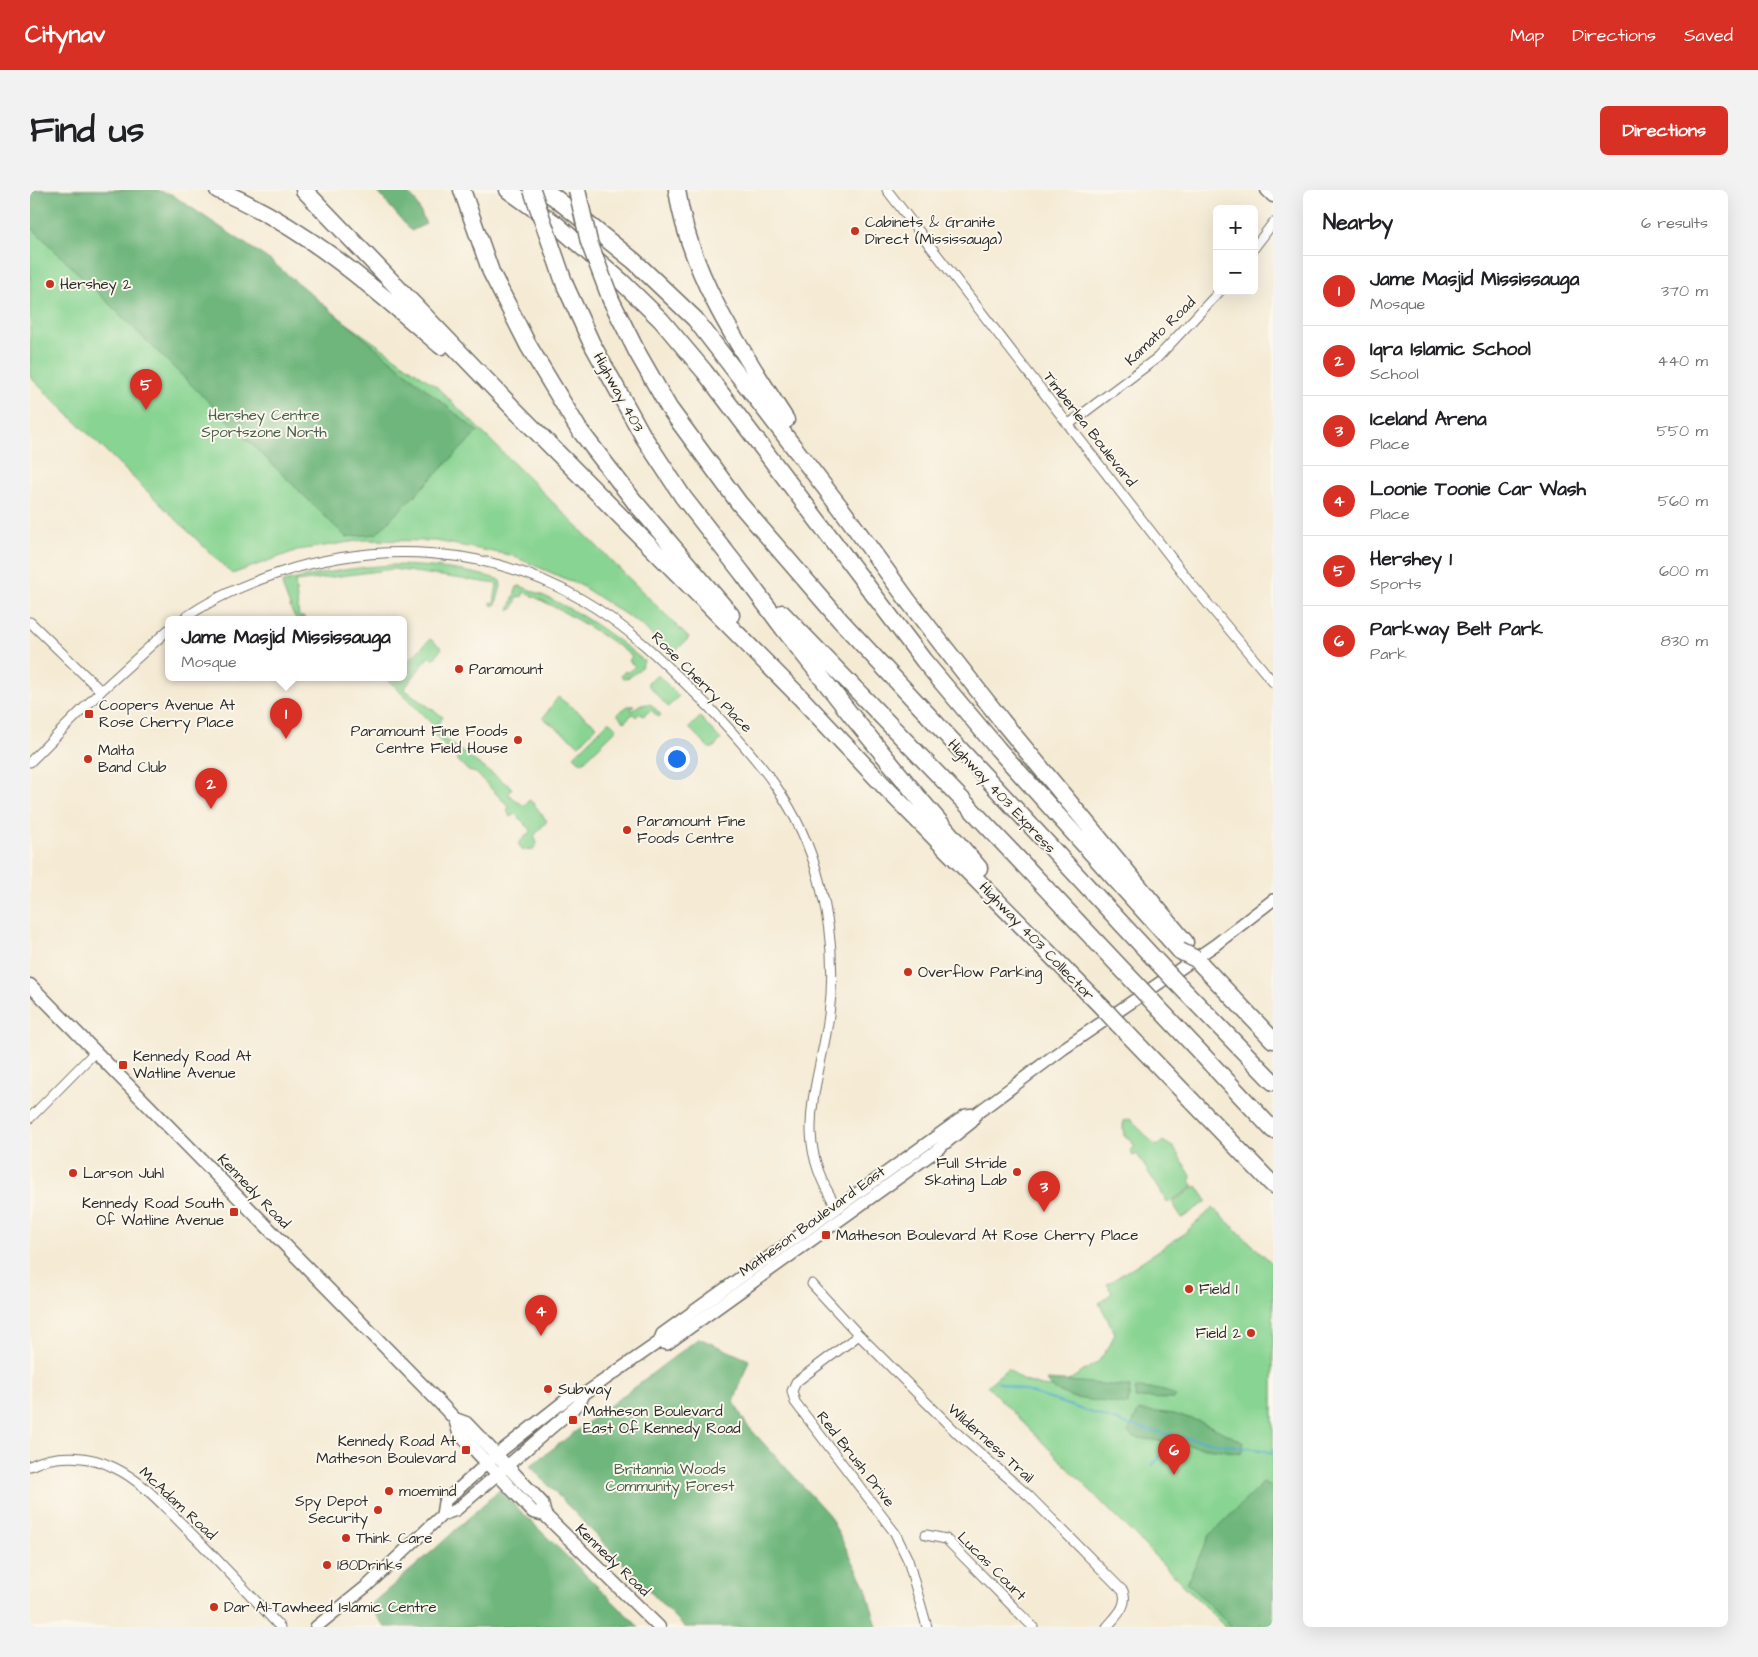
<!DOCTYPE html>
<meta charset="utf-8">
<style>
body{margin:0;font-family:"Architects Daughter",sans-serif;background:#f2f2f2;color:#202124}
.controls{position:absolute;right:15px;top:15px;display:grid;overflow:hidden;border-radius:8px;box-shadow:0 5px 20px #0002}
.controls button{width:45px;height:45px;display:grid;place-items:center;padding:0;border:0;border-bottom:1px solid #e0e0e0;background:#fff;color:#202124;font:25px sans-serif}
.you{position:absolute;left:646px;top:568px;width:18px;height:18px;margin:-12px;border:4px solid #fff;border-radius:50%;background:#1a73e8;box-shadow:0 0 0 8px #1a73e833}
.badge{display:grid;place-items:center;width:32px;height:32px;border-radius:50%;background:#d93025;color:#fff;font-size:16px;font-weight:700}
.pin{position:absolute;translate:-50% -41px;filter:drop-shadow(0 1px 2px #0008)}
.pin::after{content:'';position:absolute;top:26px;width:18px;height:15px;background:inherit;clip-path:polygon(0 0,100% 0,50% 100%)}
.popup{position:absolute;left:135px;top:426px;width:242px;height:65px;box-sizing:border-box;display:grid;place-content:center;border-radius:8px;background:#fff;filter:drop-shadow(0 1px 4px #0005);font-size:16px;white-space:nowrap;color:#757577}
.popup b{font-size:19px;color:#202124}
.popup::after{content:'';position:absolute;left:50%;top:100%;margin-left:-10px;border:10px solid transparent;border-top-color:#fff}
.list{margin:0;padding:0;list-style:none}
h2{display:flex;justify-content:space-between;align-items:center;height:65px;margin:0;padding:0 20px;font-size:21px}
h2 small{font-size:16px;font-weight:400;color:#757577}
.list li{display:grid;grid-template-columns:32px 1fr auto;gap:15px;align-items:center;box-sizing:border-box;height:70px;padding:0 20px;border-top:1px solid #e0e0e0}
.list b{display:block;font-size:19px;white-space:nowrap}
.list p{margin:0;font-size:16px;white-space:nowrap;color:#757577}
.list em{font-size:16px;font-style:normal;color:#757577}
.map{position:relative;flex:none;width:1243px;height:1437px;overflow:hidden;border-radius:8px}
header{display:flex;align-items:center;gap:30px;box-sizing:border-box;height:70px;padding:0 25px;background:#d93025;color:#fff}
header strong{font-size:24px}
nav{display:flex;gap:28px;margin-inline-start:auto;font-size:18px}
.intro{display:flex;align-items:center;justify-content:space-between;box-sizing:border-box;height:120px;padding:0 30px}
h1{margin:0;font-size:35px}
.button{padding:12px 22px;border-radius:8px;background:#d93025;color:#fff;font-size:18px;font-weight:700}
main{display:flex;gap:30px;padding:0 30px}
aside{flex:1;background:#fff;border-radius:8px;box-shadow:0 5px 20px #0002}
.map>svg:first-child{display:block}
.green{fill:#88d492;stroke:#5a805e}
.forest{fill:#6eb67c;stroke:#4c7054}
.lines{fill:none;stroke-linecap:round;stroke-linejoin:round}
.stream{stroke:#47a7c6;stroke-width:2}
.minor-casing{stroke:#726e66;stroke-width:11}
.tertiary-casing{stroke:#726e66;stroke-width:14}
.secondary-casing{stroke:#726e66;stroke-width:15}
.motorway-casing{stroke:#726e66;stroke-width:19}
.minor{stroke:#fff;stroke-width:9}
.tertiary{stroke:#fff;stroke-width:11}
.secondary{stroke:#fff;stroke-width:12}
.motorway{stroke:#fff;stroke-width:16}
.motorway-bridge-casing{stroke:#726e66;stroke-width:19;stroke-linecap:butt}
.motorway-bridge{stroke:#fff;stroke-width:16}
.poi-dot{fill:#c8321e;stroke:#fbf7ec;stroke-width:2}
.labels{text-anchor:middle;stroke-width:4;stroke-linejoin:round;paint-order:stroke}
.poi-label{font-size:15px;fill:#2b2b2b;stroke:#fbf7ec;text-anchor:start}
.street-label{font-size:15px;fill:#2b2b2b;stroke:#fbf7ec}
.park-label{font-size:15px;fill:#475e4a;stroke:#fbf7ec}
</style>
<header>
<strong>Citynav</strong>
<nav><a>Map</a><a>Directions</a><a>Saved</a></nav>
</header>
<div class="intro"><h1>Find us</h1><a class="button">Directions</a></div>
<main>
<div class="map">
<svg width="1243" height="1437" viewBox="0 0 1243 1437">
<rect width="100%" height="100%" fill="#fbf7ec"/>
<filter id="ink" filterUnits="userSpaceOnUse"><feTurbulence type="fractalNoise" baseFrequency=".02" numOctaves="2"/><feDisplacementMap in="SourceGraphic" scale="10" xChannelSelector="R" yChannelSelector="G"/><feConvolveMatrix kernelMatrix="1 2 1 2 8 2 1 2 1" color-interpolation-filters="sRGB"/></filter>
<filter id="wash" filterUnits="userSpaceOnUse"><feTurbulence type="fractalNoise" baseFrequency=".0096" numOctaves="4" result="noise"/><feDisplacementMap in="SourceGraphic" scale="20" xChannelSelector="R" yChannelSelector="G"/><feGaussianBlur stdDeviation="1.12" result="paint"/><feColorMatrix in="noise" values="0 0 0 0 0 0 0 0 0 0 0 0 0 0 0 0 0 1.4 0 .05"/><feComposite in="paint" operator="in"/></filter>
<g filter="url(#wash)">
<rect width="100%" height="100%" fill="#f5ebd5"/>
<path class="green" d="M0,0h128l279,197 252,251 -18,18 -28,-30 -63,-41 -70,-30 -74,-14 -73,-1 -65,10 -66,24 -202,-197z
M364,375c36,1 72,4 106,15l1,6 -5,18 -4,2 -2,-4 4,1 3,-19 -104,-15 -98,13 4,35h5l1,3h-8l-5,-8 -10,-27 1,-3c37,-9 72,-15 111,-17z
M490,396c46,17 86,43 124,75 -1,7 -14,18 -21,18l-2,-3 4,-5 3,2 7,-7 -6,-5 3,-5c-34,-25 -69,-46 -108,-64l-2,5 -4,-1 -5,13 -4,1 8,-23z
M400,449l12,9 -9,12 -4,-4 -25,33 39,28 -4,6 -5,3 -46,-46 3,-2h13v-13z
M628,485l21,21 -11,11 -20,-22v-3z
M528,507l39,29 -18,19 -36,-27z
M618,514l4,1 9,10 -3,2 -7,-7 -8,6 -3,-3 -4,4 -3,-3 -9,8 -7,-8 11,-8h6l-3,3 1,2 7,-6z
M670,527l21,23 -8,8h-4l-20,-20z
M579,531l8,8 -35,34 -8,-7z
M406,543l76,55 -4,6 16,12 5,-6 4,3 14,18 -13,15 3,7 -3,6 -11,1 -5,-6 13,-14 -16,-16 -5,3 -3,-7 2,-3 -33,-34 -8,-2 -34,-36z
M1100,929l25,26 2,1 6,-5 11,7 17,28 -1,5 4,5 -26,17 -31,-49 -4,2 -3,-6 5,-3 -5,-8 -6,-3 -1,-10 1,-5z
M1167,996l10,15 -25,17 -10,-16z
M1183,1018l60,56v363h-48l-238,-241 21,-18 14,12 23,7 15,-1 38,-24 12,-17 5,-12 -16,-30 13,-10 -5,-9 74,-48z"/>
<path class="forest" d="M0,0h125l16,4 100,67 207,171 -102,102 -30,3 -316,-311z
M346,0h28l11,10 11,24 -15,7z
M669,1148l50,22 -15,42 12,22 83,91 36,70 12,42h-193l-154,-161z
M1016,1190l35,2 49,5 -2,18 -53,-7 -20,-8z
M1106,1198c13,1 29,0 40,9l-2,2 -39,-1z
M1109,1221c46,1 65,11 105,32l-3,10 -109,-16 -4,-5z
M1233,1293l10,4v140h-8l-4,-4 -2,4h-28l-44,-45 23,-47z
M469,1300l140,137h-254l-16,-21 67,-58z"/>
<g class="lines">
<path class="stream" d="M968,1192l131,43 50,12 87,14 7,3
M1136,1255l6,-10
M1122,1276l11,-13"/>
</g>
</g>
<g filter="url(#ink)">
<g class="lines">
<g class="minor-casing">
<path id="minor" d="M857,0l306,396 80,96
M1224,58l19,-25
M1039,234l88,-66 63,-67
M152,430c29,-21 63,-36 97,-47 99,-33 210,-27 302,26 49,28 87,67 126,106 51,54 93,101 112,175 12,45 16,89 10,135 -10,74 -39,122 8,192
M0,432l71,69
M0,572l71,-71 67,-61
M0,928l65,-66
M782,1094l47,51 100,100 70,61 94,95c6,15 -8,26 -16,36
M829,1145l-63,47 -4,9 3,11 100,131 13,27 19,67
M0,1276c26,-13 60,-11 85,2 25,12 45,34 65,54 34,34 67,69 100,105
M896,1345l20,4 87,88"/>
</g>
<g class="tertiary-casing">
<path id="tertiary" d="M629,1152l8,2 266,-191 39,-31 4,-8
M412,1325l2,-13 52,-47 76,-60 12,-1 75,-52 3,-8 304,-219 10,-1 87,-65 152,-104 58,-45
M286,1437l52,-42 74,-70 14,-5 124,-107 4,-9"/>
</g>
<g class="secondary-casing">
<path id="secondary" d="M1237,0l6,6
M0,795l406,414 19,20 11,4 41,43 35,37 3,12
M425,1229l4,14 74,79 12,3 114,112"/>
</g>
<g class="motorway-casing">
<path id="motorway" d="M188,0c86,36 154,96 223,156
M274,0l209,218 287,289 86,91 217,220
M432,0l29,82 37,73 50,83 56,73 97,114
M478,0l49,35 65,57 39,38 43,51 220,290 74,88 182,202
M513,0l11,7 80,64 61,58 145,188 69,95 93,119 183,221
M647,0c13,86 63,158 109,230
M535,95l26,57 52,94 40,61 60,77 40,54 68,87 67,82 61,71
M581,110l26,52 32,56 70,95 101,117 321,346
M752,423l192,199 162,172
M1166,769l77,81
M1146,792l97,100
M1121,810l122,130
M1088,834l155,161"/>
</g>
<use href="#minor" class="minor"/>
<use href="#tertiary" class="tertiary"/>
<use href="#secondary" class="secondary"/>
<use href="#motorway" class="motorway"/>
<g class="motorway-bridge-casing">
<path id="motorway-bridge" d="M502,0l33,95
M547,0l12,52 22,58
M1150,761l16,8
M1131,776l15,16
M1106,794l15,16
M1073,818l15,16"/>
</g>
<use href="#motorway-bridge" class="motorway-bridge"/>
</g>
</g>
<g class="poi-dot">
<circle cx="825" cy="41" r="5"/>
<circle cx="20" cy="94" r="5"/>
<circle cx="429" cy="479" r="5"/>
<rect x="54" y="519" width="10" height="10" rx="2.5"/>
<circle cx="488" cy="550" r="5"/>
<circle cx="58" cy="569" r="5"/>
<circle cx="597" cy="640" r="5"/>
<circle cx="878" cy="782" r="5"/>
<rect x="88" y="870" width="10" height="10" rx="2.5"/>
<circle cx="987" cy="982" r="5"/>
<circle cx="43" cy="983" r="5"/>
<rect x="199" y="1017" width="10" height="10" rx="2.5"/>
<rect x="791" y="1040" width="10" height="10" rx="2.5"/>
<circle cx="1159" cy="1099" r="5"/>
<circle cx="1221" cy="1143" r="5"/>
<circle cx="518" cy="1199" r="5"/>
<rect x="538" y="1225" width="10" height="10" rx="2.5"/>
<rect x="431" y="1255" width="10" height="10" rx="2.5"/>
<circle cx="359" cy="1301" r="5"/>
<circle cx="348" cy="1320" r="5"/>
<circle cx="316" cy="1348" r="5"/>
<circle cx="297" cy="1375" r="5"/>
<circle cx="184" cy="1417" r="5"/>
</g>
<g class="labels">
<g class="poi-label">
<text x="835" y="37">Cabinets &amp; Granite<tspan x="835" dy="17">Direct (Mississauga)</tspan></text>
<text x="30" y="99">Hershey 2</text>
<text x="439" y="484">Paramount</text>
<text x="69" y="520">Coopers Avenue At<tspan x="69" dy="17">Rose Cherry Place</tspan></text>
<text x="478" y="546" text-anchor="end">Paramount Fine Foods<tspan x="478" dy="17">Centre Field House</tspan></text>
<text x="68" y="565">Malta<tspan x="68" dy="17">Band Club</tspan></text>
<text x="607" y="636">Paramount Fine<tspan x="607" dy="17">Foods Centre</tspan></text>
<text x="888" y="787">Overflow Parking</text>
<text x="103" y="871">Kennedy Road At<tspan x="103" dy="17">Watline Avenue</tspan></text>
<text x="977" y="978" text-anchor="end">Full Stride<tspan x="977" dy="17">Skating Lab</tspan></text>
<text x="53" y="988">Larson Juhl</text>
<text x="194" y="1018" text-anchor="end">Kennedy Road South<tspan x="194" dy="17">Of Watline Avenue</tspan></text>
<text x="806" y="1050">Matheson Boulevard At Rose Cherry Place</text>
<text x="1169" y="1104">Field 1</text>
<text x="1211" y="1148" text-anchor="end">Field 2</text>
<text x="528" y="1204">Subway</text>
<text x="553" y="1226">Matheson Boulevard<tspan x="553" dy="17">East Of Kennedy Road</tspan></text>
<text x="426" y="1256" text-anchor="end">Kennedy Road At<tspan x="426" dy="17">Matheson Boulevard</tspan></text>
<text x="369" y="1306">moemind</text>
<text x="338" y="1316" text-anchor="end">Spy Depot<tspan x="338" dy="17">Security</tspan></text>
<text x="326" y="1353">Think Care</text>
<text x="307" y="1380">180Drinks</text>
<text x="194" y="1422">Dar Al-Tawheed Islamic Centre</text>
</g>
<g class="street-label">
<text transform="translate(1130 141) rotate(-44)" y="5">Kamato Road</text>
<text transform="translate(589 202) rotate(61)" y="5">Highway 403</text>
<text transform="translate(1060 239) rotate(52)" y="5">Timberlea Boulevard</text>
<text transform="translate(672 492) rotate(45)" y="5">Rose Cherry Place</text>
<text transform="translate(972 606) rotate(47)" y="5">Highway 403 Express</text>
<text transform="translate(1007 751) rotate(46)" y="5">Highway 403 Collector</text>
<text transform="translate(224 1001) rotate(46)" y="5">Kennedy Road</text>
<text transform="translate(782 1031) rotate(-36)" y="5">Matheson Boulevard East</text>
<text transform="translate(961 1253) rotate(42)" y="5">Wilderness Trail</text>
<text transform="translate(826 1269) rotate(52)" y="5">Red Brush Drive</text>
<text transform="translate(148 1313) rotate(43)" y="5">McAdam Road</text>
<text transform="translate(583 1370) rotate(44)" y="5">Kennedy Road</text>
<text transform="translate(962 1376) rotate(45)" y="5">Lucas Court</text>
</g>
<g class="park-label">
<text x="234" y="230">Hershey Centre<tspan x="234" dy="17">Sportszone North</tspan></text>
<text x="640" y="1284">Britannia Woods<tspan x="640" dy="17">Community Forest</tspan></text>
</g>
</g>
</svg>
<div class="controls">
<button>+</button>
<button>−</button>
</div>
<div class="you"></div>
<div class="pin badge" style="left:256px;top:549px">1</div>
<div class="popup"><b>Jame Masjid Mississauga</b>Mosque</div>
<div class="pin badge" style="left:181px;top:619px">2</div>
<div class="pin badge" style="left:1014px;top:1022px">3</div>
<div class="pin badge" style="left:511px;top:1146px">4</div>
<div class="pin badge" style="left:116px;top:220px">5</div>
<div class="pin badge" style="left:1144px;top:1285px">6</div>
</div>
<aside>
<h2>Nearby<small>6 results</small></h2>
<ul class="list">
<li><span class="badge">1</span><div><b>Jame Masjid Mississauga</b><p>Mosque</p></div><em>370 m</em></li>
<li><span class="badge">2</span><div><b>Iqra Islamic School</b><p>School</p></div><em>440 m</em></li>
<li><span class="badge">3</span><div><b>Iceland Arena</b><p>Place</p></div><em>550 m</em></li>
<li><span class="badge">4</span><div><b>Loonie Toonie Car Wash</b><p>Place</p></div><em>560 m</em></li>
<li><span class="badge">5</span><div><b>Hershey 1</b><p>Sports</p></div><em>600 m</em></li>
<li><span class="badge">6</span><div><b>Parkway Belt Park</b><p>Park</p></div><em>830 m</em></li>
</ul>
</aside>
</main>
